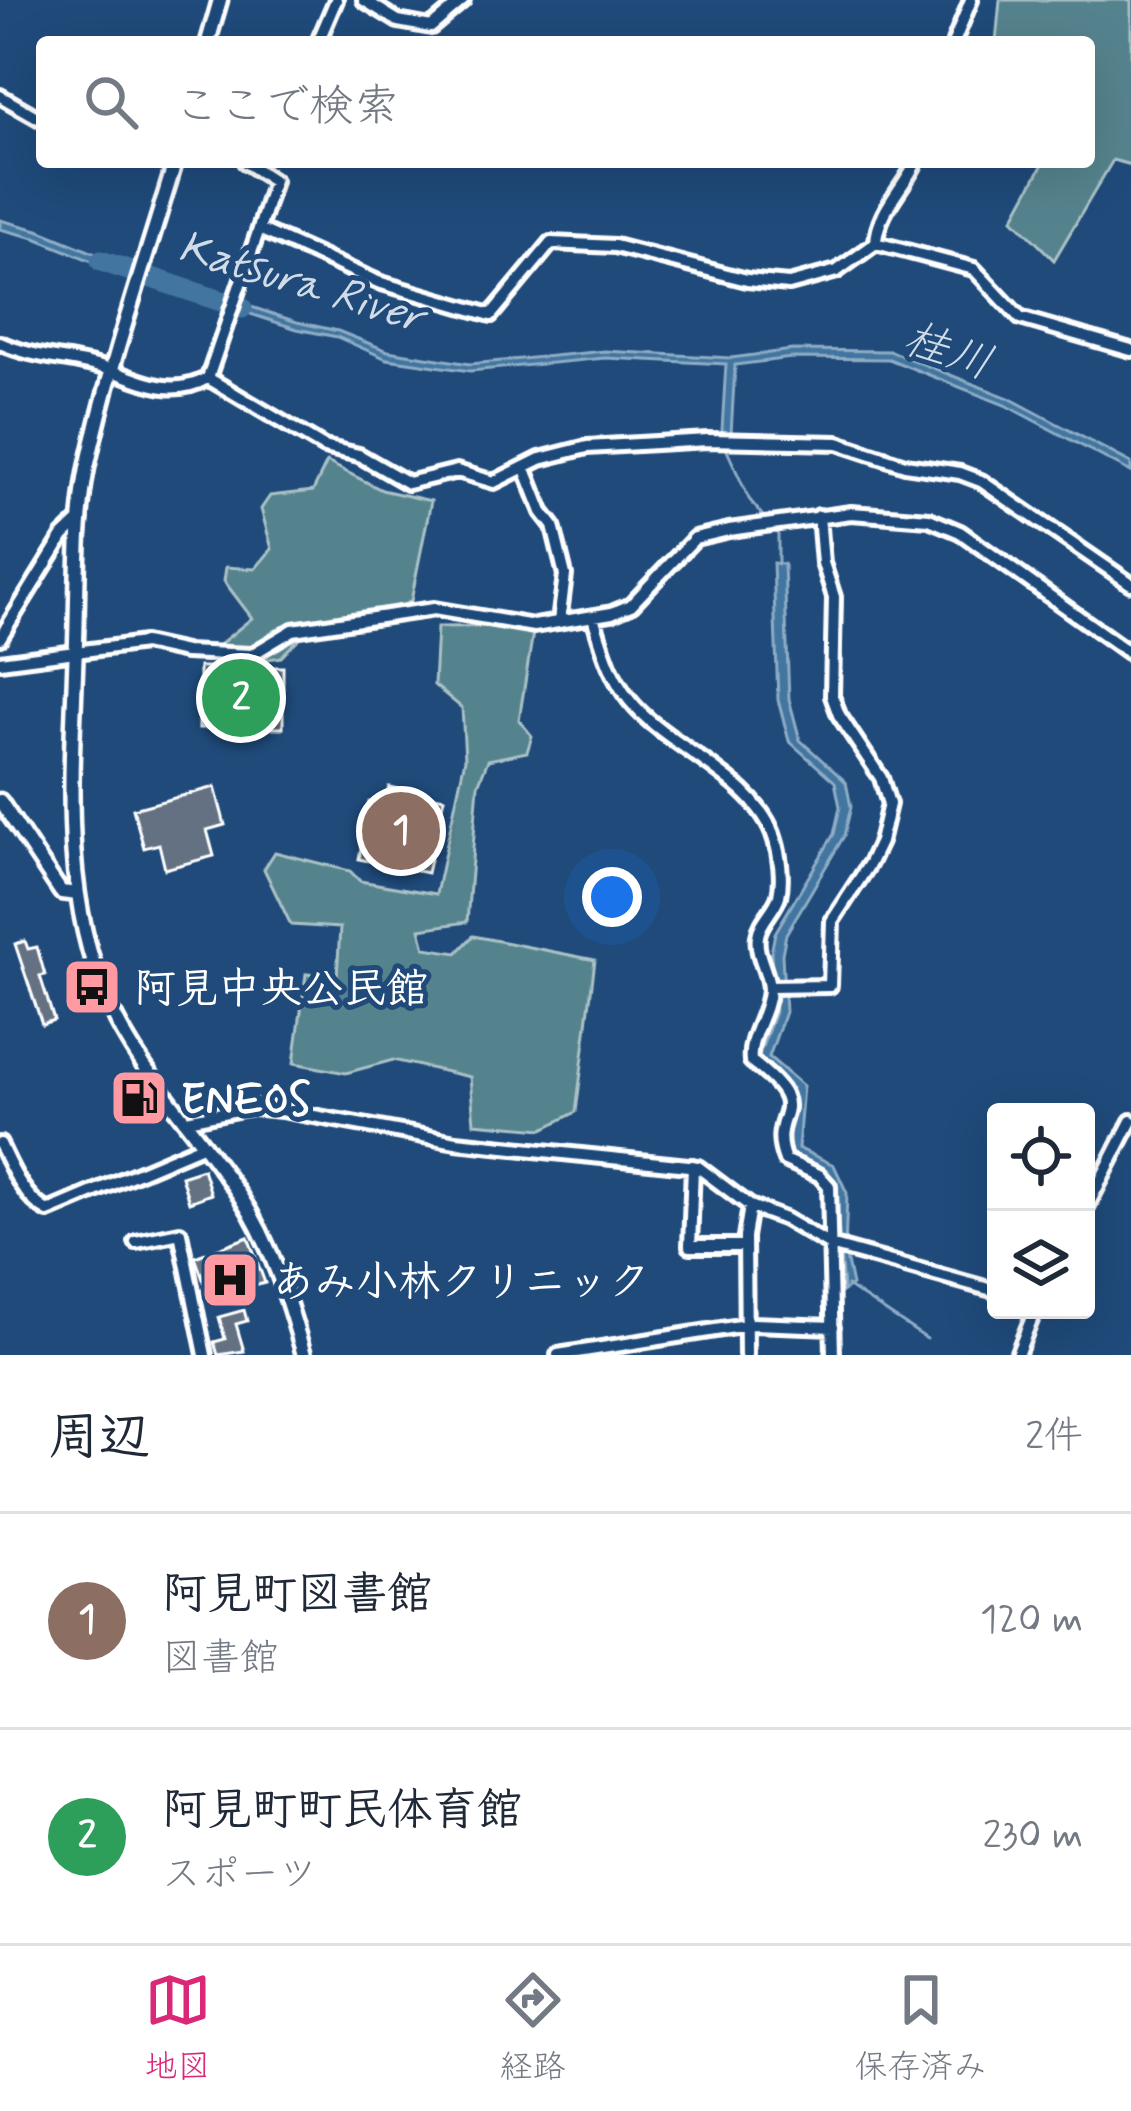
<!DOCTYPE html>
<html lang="ja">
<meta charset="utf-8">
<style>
body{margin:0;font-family:Mynerve,"Klee One",sans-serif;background:#f2f2f3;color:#1f2937}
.controls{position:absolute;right:36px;bottom:36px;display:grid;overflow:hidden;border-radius:12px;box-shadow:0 12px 48px #0002}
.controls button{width:108px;height:108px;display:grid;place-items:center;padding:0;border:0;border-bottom:3px solid #e0e1e3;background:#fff;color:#1f2937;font:60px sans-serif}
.you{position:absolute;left:612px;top:897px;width:42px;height:42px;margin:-30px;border:9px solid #fff;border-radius:50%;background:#1a73e8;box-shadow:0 0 0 18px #1a73e833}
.badge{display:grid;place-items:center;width:78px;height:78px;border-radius:50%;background:#db2777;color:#fff;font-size:39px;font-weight:700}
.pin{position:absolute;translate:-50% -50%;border:6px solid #fff;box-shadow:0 3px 12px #0006}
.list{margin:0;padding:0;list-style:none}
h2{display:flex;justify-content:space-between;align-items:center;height:156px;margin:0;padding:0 48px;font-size:51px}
h2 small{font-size:39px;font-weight:400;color:#747a83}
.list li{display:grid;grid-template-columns:78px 1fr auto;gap:36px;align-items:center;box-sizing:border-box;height:216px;padding:0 48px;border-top:3px solid #e0e1e3}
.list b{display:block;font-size:45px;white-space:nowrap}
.list p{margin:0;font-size:39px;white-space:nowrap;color:#747a83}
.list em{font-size:39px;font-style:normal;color:#747a83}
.icon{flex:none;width:66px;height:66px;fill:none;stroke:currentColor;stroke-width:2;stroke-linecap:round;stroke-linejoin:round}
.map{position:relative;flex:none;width:1131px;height:1355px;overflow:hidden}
.search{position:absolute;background:#fff;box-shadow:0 12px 48px #0002;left:36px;right:36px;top:36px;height:132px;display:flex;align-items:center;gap:30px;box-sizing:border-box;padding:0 42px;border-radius:12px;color:#747a83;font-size:45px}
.sheet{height:588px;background:#fff}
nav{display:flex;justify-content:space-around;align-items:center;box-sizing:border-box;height:168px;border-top:3px solid #e0e1e3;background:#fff;font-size:33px;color:#747a83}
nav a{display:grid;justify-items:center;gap:6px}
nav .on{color:#db2777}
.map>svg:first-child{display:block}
.green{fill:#55838d;stroke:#aac1c6;stroke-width:3}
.water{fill:#42759f;stroke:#8eacc5;stroke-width:3}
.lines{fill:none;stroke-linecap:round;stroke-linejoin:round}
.stream{stroke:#8eacc5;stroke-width:3}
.river{stroke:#42759f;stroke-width:21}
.building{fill:#637182;stroke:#fff;stroke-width:3}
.minor-casing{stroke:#fff;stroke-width:20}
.tertiary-casing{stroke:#fff;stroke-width:21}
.minor{stroke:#1f4a7a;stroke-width:10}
.tertiary{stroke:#1f4a7a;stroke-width:12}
.labels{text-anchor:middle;stroke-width:10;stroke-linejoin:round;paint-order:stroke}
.poi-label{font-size:42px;font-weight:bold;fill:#fff;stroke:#1f4a7a;text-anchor:start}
.water-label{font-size:45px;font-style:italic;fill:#d0dce7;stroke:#1f4a7a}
</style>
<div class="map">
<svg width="1131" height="1355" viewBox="0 0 1131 1355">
<rect width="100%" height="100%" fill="#1f4a7a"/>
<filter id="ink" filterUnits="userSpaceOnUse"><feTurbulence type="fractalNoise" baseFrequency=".00833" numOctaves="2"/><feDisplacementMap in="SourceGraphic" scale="24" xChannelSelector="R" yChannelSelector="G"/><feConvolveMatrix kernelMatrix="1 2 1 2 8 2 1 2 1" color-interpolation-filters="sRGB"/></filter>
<g filter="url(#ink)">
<path class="green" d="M1000,0h131v165l-18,-5 -59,100 -41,-41 31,-57h45v-120h-93z
M327,462l55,28 49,11 -20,100 -37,21 -67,8 -26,27 -36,5 -25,-18 32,-26 -28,-37 2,-14 29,2 17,-20 -11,-40 9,-13 43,-5z
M534,626l-15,94 13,16 -5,16 -39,8 -10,25 -11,137 -47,7 5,19 32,5 16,-17 122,24 -19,152 -33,17 -69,-6 -4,-46 -77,-17 -47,13 -52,-10 12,-89 31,3 3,-49 -49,-3 -27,-56 11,-17 75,19 10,10 76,13 29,-135 -3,-51 -28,-23 3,-58z"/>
<path class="water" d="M0,220l38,10 90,37 -2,8 -91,-37 -35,-9z
M218,296l79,26 41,9 50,20 82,13 135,-13 126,7 61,-8 98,1 119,47 122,65v9l-126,-67 -116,-46 -97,-1 -57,7 -4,69 -3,11 -7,1 5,-82 -121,-6 -135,13 -83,-12 -50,-22 -40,-8 -81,-26z
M773,563l11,1 5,135 11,41 46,42 5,25 -7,29 -58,98 -4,20 3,58 -16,45 34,29 -5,62 36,17 13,28 -2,59 7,33 -9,6 -7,-98 -13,-25 -35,-16 4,-64 -34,-30 17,-46 -4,-59 4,-20 59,-99 6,-27 -5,-25 -46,-41 -11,-41z"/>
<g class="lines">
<path class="stream" d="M725,446l24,53 18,22
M773,528l5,7v29
M847,1286l80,53"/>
<path class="river" d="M101,261l141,47"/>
</g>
<path class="building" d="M199,667h84v61h-84z
M215,787l10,38 -18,5 7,26 -49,13 -6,-25 -15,4 -11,-39z
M389,787l55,11 -17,75 -68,-14 10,-57 15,1z
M25,941l3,8 9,-2 8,28 -5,1 14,44 -12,4 -27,-80z
M203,1169l8,25 -22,8 -8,-26z
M248,1237l17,46 -55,16 -15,-42z
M244,1310l3,11 -11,3 8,27 -26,4 -4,-13 11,-3 -6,-22z"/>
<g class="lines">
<g class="minor-casing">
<path id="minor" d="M364,0l34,21 33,6 32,-27
M318,42l18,-42
M954,42l17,-42
M0,96l42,24
M245,162l29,19 -15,48 119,53 113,33 60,-72 64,3 132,34 42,4 48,-13 39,-28 98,26 46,49 111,32
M876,243c1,-31 27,-54 40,-81
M0,343c38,17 73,14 110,27 34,12 62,28 98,8l51,-149
M208,378l116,69 35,8 49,28 49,-12 37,11 46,-23 47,-12 121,-7 130,3 67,22 55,8 21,8 150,103
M525,469l17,43 11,14 12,49 -6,47
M593,617c9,29 17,60 37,84 36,46 128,78 145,139 5,16 8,40 4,56 -4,14 -19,25 -21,40 -3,19 11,36 11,54 -1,25 -21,46 -18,71 69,53 14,48 34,99l34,15 10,11 4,169
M0,638l63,-102 18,-17
M0,662l144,-19 41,9 66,3 42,-25 141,-21 100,17 78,-13 19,-8 64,-67 34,-8 122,-17 78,6 31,13 171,122
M769,987l61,-1 2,-65 38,-58 10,-21 9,-38 -8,-26 -42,-63 -7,-19 2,-99 -11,-34 -4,-47
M187,1120l65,-13 29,3 175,32 242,25 52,39 35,13 45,26 166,46
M0,1144c11,23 24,55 48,67l156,-66
M693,1166l-3,80h55
M1086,1209l45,-88
M136,1242l44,-9 25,122
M558,1355l195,-31 80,3
M746,1355l-1,-118 5,-31
M1017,1355l18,-45"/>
</g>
<g class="tertiary-casing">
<path id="tertiary" d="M208,42l12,-42
M175,162c-30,101 -66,203 -88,306 -11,56 -9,116 -11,173 -3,118 -18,248 31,359 31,72 90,130 133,196 32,49 48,103 64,159
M0,801l61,91 17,2"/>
</g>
<use href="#minor" class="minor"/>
<use href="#tertiary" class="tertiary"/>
</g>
</g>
<defs>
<g id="bus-square" transform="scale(3)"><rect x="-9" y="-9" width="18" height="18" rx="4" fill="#ff9aa2" stroke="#1f4a7a"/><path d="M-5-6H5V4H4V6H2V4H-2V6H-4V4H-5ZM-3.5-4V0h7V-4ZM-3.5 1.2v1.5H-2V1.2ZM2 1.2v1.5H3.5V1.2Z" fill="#111"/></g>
<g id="fuel-square" transform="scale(3)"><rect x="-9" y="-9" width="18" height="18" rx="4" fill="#ff9aa2" stroke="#1f4a7a"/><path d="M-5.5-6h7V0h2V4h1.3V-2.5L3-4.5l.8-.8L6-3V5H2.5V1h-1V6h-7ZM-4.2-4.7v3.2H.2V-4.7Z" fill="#111"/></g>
<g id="hospital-square" transform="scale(3)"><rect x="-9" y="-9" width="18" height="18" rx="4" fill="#ff9aa2" stroke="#1f4a7a"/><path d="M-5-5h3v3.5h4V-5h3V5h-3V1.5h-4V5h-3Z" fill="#111"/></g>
</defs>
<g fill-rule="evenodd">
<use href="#bus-square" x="92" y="987"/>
<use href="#fuel-square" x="139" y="1098"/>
<use href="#hospital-square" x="230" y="1280"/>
</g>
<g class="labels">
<g class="poi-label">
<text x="134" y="1002">阿見中央公民館</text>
<text x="181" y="1113">ENEOS</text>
<text x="272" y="1295">あみ小林クリニック</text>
</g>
<g class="water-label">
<text transform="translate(302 280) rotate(17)" y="16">Katsura River</text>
<text transform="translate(949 349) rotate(19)" y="16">桂川</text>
</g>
</g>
</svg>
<div class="controls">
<button><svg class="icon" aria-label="locate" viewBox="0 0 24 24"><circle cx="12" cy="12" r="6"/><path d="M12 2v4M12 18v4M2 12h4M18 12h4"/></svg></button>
<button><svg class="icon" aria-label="layers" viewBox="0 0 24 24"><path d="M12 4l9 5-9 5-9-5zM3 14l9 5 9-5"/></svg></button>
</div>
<div class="you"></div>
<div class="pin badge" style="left:401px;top:831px;background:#8d6e63">1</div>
<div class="pin badge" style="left:241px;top:698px;background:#2e9e5b">2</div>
<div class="search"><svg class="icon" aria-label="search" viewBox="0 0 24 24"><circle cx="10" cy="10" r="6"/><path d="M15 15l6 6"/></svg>ここで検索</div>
</div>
<section class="sheet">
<h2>周辺<small>2件</small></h2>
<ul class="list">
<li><span class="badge" style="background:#8d6e63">1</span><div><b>阿見町図書館</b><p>図書館</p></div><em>120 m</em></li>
<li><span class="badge" style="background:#2e9e5b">2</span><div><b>阿見町町民体育館</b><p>スポーツ</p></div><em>230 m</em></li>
</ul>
</section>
<nav>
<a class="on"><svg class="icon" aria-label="map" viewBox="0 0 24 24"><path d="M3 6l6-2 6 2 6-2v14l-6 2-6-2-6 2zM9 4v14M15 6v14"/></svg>地図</a>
<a><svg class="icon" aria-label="directions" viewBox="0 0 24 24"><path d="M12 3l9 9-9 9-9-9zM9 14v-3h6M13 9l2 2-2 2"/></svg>経路</a>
<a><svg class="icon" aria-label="saved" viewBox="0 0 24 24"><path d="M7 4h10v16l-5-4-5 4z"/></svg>保存済み</a>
</nav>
